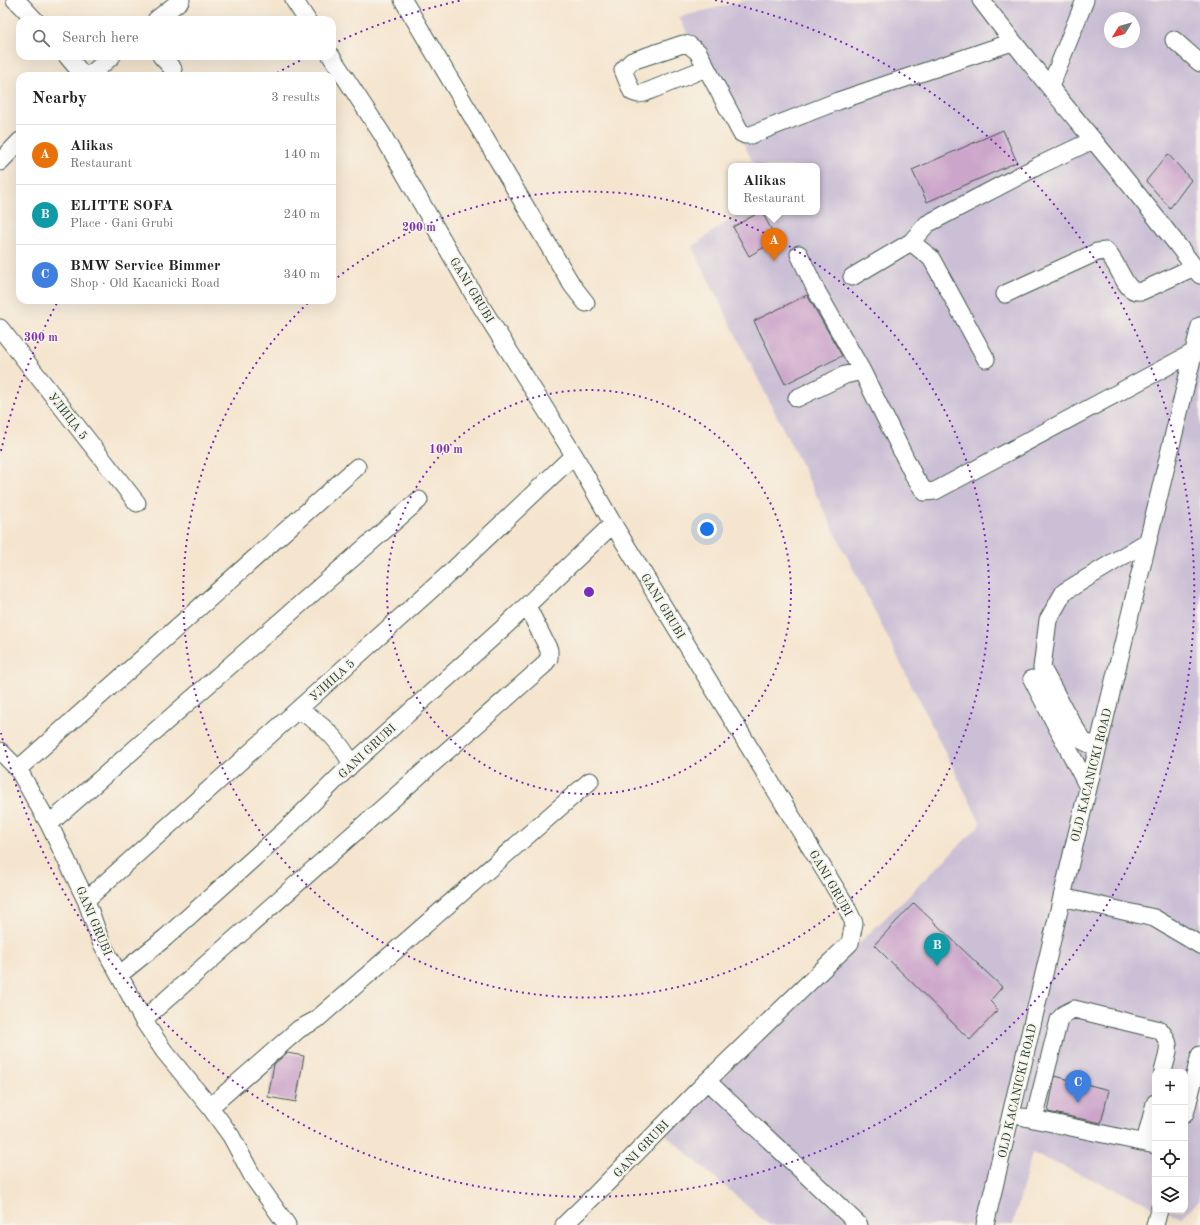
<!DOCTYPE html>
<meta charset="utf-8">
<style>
body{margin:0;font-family:"Old Standard TT",serif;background:#f6f6f6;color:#222}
.controls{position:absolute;right:12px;bottom:12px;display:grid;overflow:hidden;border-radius:8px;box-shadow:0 4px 16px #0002}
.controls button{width:36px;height:36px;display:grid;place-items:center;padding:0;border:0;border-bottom:1px solid #e0e0e0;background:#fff;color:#222;font:20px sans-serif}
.compass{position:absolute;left:1104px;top:12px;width:36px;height:36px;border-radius:50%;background:#fff;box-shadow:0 4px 16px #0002;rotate:233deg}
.you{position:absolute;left:707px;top:529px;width:14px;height:14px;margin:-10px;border:3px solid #fff;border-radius:50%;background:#1a73e8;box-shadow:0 0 0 6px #1a73e833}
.badge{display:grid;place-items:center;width:26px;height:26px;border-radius:50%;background:#1f6fb2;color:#fff;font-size:13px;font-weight:700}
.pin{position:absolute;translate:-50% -33px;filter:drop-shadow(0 1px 2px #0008)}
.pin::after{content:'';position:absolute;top:21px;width:14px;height:12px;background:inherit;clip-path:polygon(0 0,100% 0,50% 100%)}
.popup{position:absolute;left:728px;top:163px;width:92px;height:52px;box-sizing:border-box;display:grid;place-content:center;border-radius:8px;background:#fff;filter:drop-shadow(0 1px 3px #0005);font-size:13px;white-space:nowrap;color:#767676}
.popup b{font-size:15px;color:#222}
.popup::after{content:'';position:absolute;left:50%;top:100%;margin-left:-8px;border:8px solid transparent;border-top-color:#fff}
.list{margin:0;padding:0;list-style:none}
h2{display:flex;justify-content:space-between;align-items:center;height:52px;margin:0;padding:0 16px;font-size:17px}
h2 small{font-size:13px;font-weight:400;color:#767676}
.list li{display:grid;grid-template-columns:26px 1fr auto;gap:12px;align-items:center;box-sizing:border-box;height:60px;padding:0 16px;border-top:1px solid #e0e0e0}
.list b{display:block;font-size:15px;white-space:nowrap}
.list p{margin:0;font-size:13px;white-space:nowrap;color:#767676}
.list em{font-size:13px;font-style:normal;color:#767676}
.icon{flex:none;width:22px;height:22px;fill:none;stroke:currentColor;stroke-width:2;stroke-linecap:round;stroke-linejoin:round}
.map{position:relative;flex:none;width:1200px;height:1225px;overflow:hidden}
.search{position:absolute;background:#fff;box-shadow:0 4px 16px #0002;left:16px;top:16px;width:320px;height:44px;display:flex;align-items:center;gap:10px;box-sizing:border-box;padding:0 14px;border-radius:12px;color:#767676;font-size:15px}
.panel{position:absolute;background:#fff;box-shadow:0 4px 16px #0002;left:16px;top:72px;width:320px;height:232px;border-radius:12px}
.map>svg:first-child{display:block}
.industrial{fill:#cbbfd5;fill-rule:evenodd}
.building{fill:#cca5cb}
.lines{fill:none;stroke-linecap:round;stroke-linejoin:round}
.minor-casing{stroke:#3f564b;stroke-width:19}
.minor{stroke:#fff;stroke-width:17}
.ring{fill:none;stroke:#7b2cbf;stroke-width:2;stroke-dasharray:2 4}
.labels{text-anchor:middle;stroke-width:3.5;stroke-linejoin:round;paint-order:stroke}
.street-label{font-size:12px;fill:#1f3d34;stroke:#f7f3e8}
.centre{fill:#7b2cbf;stroke:#f7f3e8;stroke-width:2}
.ring-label{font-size:12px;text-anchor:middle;font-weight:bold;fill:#7b2cbf;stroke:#f7f3e8;stroke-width:3.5;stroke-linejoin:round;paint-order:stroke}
</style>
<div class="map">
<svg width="1200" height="1225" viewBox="0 0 1200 1225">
<rect width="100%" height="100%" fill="#f7f3e8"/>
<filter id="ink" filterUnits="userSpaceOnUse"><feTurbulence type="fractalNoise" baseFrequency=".025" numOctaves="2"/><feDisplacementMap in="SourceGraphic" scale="8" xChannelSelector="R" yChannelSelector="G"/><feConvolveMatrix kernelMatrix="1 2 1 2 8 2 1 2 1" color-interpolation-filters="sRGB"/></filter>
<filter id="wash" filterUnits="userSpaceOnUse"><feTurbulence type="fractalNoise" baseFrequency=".012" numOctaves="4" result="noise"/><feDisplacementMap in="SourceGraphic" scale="16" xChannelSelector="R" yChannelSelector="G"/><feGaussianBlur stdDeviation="0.9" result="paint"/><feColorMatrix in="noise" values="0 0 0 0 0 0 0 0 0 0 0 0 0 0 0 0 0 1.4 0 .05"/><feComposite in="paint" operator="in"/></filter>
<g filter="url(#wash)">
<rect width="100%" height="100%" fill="#f5e5cf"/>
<path class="industrial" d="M748,0h452v1200l-19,18 -19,-8h23v-138h-30v135l-123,-54 -19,72h-244l-104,-91 316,-310 -289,-577 48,-35h77v-46h-62l-76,-149zM1110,18h24v24h-24z"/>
<g id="blocks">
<path class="building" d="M1003,130l14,32 -90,40 -15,-32z
M1168,154l23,26 -21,28 -24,-27z
M760,212h2l15,28 -28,16 -16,-29z
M807,295l35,61 -57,28 -31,-63z
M914,903l88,84 -12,14 8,9 -28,30 -96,-95z
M287,1053l17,3 -8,46 -28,-5 6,-33z
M1055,1076l54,14 -8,33 -53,-11z"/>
</g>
</g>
<g filter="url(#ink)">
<use href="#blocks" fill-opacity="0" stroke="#3f564b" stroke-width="1"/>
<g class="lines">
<g class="minor-casing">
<path id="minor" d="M15,0l4,3 16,17
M294,0l13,20
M403,0l169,285 14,18
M981,0c70,94 150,180 219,275
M156,20l25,-20
M1174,40l26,23
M67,56l17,20
M161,56l12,13
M331,56l51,78 92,161 100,160 39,69 232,380 9,19 -4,20 -143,138 -111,113 -32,31
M706,68l-62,25 -6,1 -6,-2 -9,-22 9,-9 51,-17 6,1 9,7 43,81 4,2h6l87,-34 174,-59
M89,76l23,-20
M1050,87l35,-87
M0,162l20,-21
M911,242l20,16 55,101
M799,254l17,36 46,81
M852,277l59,-35 16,-18 111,-58 55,-26
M1005,294l92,-42 9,-1c11,10 17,34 27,39 3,2 6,1 9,1l52,-24
M0,328l137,175
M797,398l48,-23 17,-4 53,107 10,14 10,-1 259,-139
M1032,679l56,108
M298,710c25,14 40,29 54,54
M1098,748l-15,-7 -19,-32 -22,-41 6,-48 16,-28 84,-51
M0,751l18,18 31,55 37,76 15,42 30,55 12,23 21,31 46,56 21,29 22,41 34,48
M18,769l339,-302
M49,824l370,-324
M1062,897l92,21 46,27
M86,900l366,-329 122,-116
M119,975l46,-37 120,-108 67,-66 151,-136 110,-104
M143,1020l400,-354 6,-8v-8l-22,-44
M707,1081l152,144
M210,1107l89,-78 17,-9 274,-239
M1185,1114l15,-59
M1024,1117l131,28
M1034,1119l25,-99 5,-6 10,-5 86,21c14,16 7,23 3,42
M1145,1142l10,-39
M985,1225l89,-379 126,-520
M1155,1225l4,-15"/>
</g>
<use href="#minor" class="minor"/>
</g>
</g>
<g class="ring">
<circle cx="589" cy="592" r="202"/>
<path d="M333 281A403 403 0 1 1 309 302"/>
<path d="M1 451A605 605 0 0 1 57 303M277 73A605 605 0 0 1 305 58M333 44A605 605 0 0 1 463 0M715 0A605 605 0 1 1 1 733"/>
</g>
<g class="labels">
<g class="street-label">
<text transform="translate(472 290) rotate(59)" y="4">GANI GRUBI</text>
<text transform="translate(68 416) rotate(52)" y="4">УЛИЦА 5</text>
<text transform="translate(663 606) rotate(59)" y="4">GANI GRUBI</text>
<text transform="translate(332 680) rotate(-42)" y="4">УЛИЦА 5</text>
<text transform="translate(367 751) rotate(-43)" y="4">GANI GRUBI</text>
<text transform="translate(1091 775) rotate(-76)" y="4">OLD KACANICKI ROAD</text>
<text transform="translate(831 883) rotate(60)" y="4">GANI GRUBI</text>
<text transform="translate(94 921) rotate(67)" y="4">GANI GRUBI</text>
<text transform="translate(1017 1091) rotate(-77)" y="4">OLD KACANICKI ROAD</text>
<text transform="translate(641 1149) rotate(-46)" y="4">GANI GRUBI</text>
</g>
</g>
<circle cx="589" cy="592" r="6" class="centre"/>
<g class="ring-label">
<text x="419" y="231">200 m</text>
<text x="41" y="341">300 m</text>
<text x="446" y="453">100 m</text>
</g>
</svg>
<div class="controls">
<button>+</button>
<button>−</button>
<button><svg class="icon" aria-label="locate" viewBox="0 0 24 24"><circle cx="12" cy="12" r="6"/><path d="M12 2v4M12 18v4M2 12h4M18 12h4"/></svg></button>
<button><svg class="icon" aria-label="layers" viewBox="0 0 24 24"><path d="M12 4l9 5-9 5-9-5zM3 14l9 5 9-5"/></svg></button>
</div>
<svg class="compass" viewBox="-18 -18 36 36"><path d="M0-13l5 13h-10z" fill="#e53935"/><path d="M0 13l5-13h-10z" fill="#767676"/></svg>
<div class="you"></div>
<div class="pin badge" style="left:774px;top:261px;background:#e8710a">A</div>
<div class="popup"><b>Alikas</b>Restaurant</div>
<div class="pin badge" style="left:937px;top:966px;background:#0f9aa8">B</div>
<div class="pin badge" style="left:1078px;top:1103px;background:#3f7fe0">C</div>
<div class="search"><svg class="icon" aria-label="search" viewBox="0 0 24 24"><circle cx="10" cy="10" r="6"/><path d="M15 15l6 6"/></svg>Search here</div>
<section class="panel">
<h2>Nearby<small>3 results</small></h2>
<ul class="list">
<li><span class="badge" style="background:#e8710a">A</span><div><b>Alikas</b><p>Restaurant</p></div><em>140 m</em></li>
<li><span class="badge" style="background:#0f9aa8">B</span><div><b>ELITTE SOFA</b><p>Place · Gani Grubi</p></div><em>240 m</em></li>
<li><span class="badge" style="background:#3f7fe0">C</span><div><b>BMW Service Bimmer</b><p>Shop · Old Kacanicki Road</p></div><em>340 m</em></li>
</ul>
</section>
</div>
